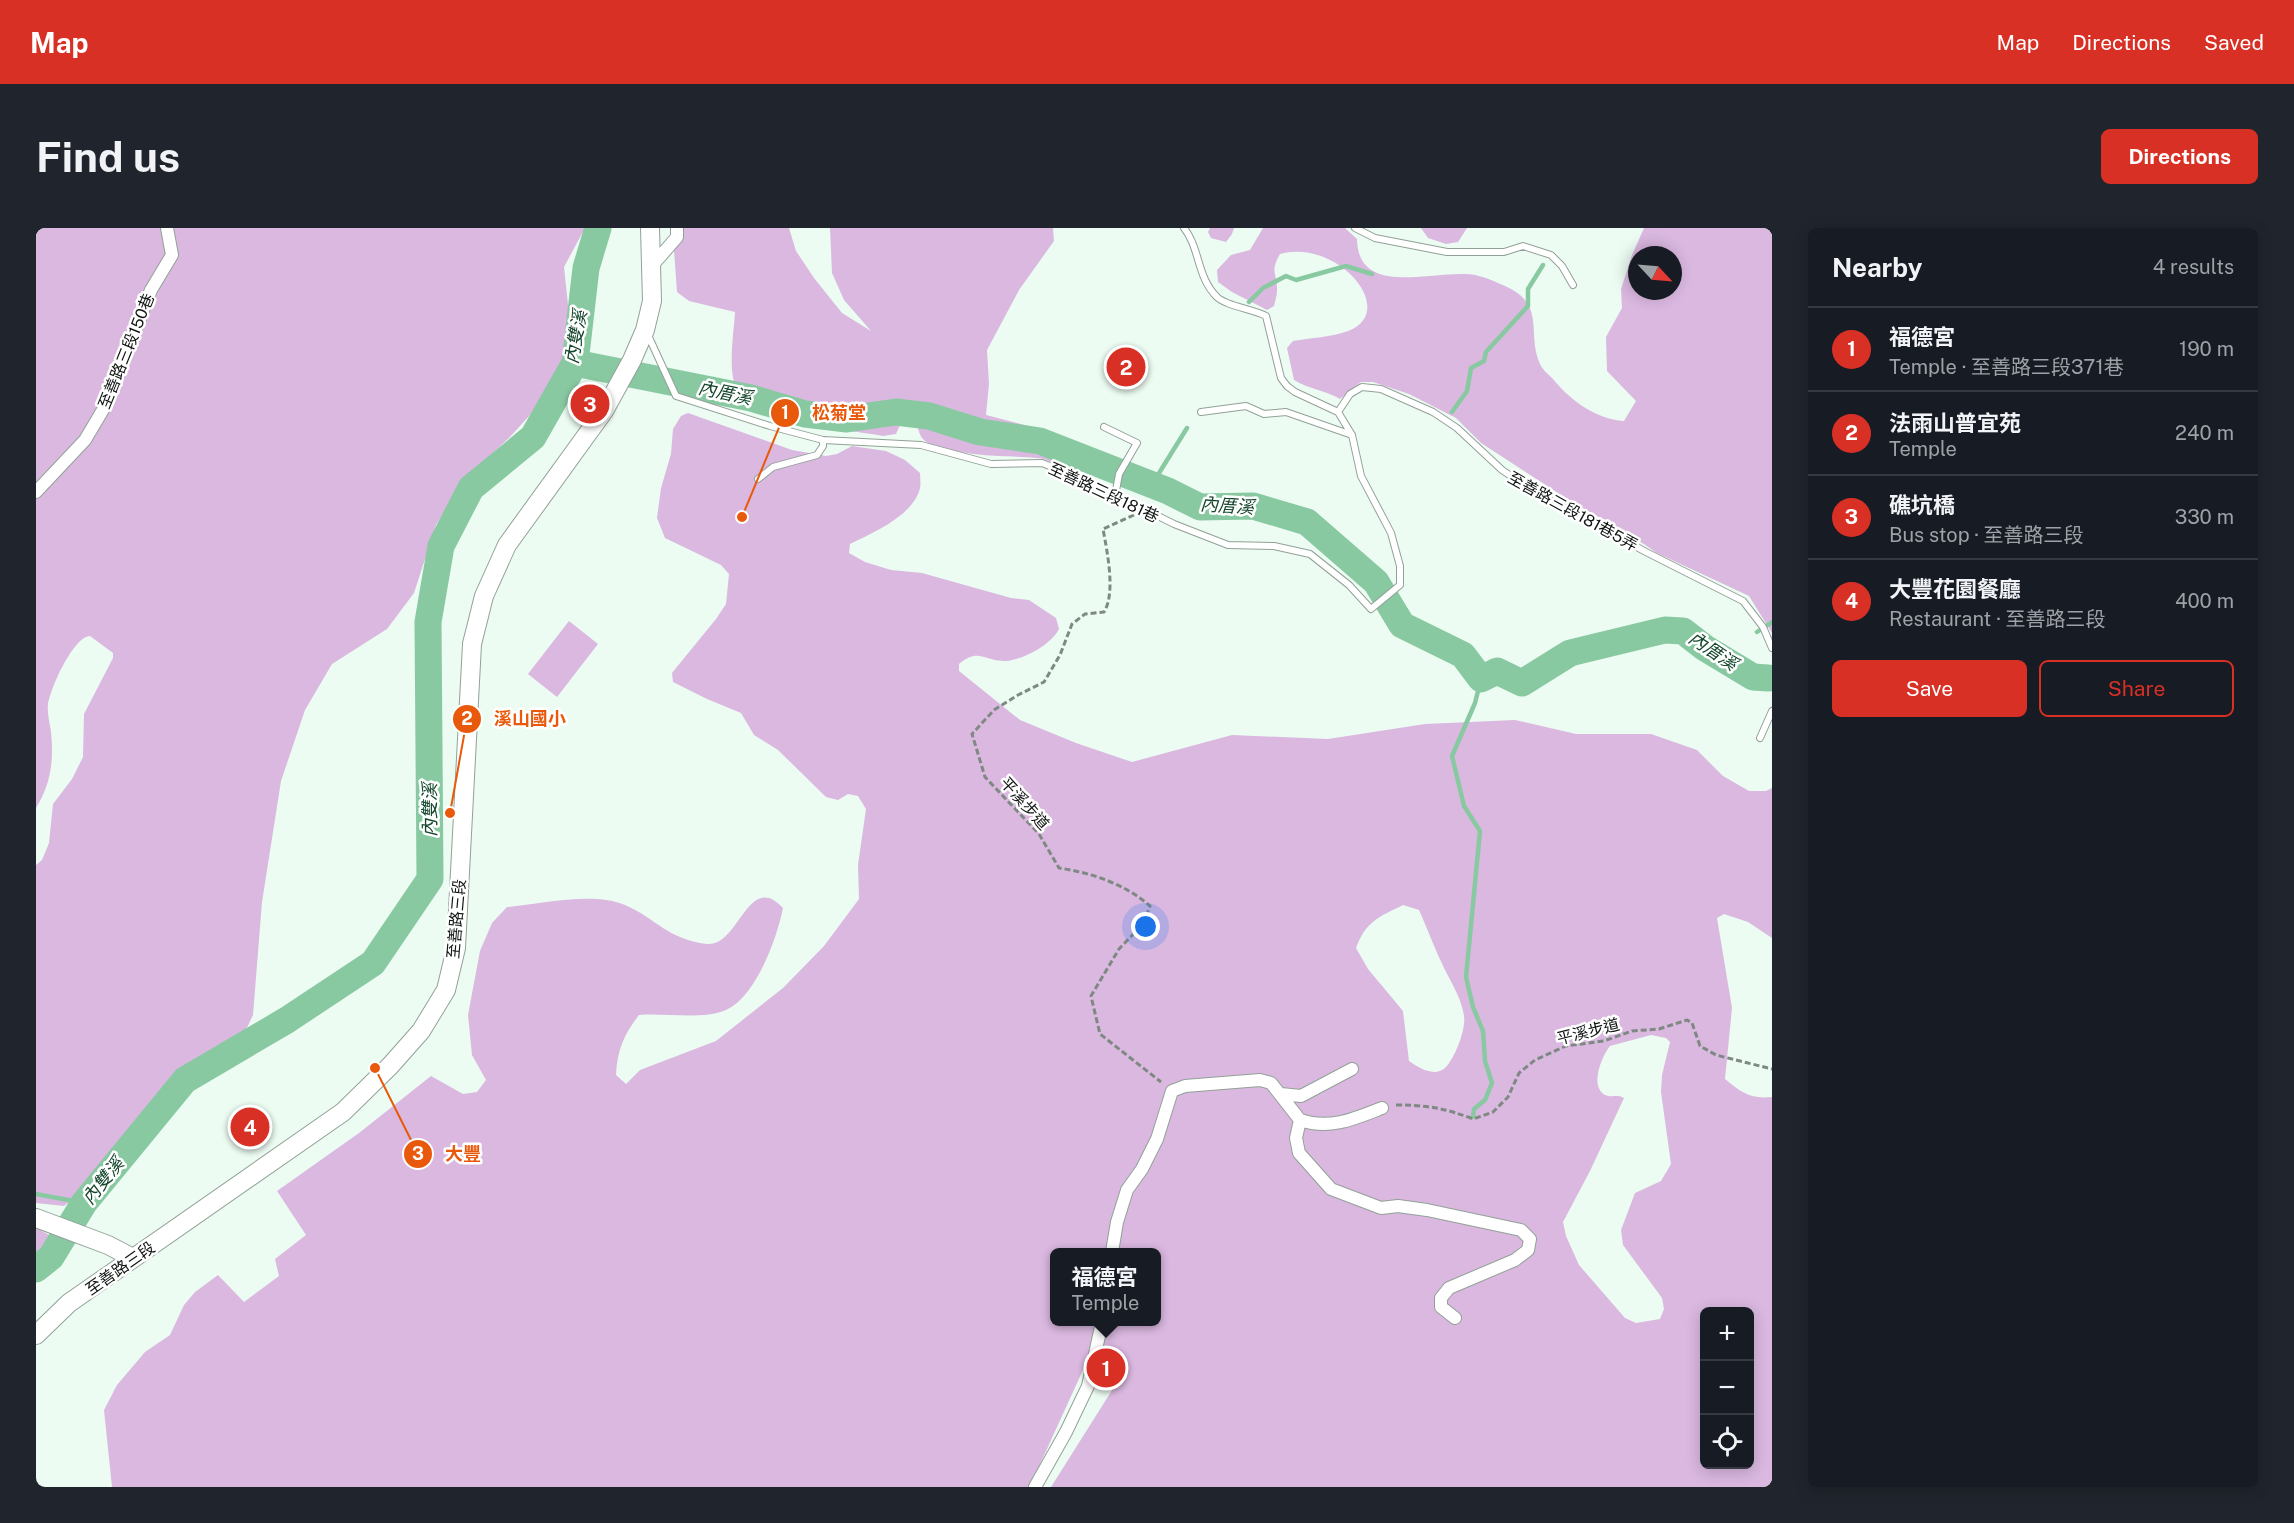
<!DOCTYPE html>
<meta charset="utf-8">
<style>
body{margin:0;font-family:"Public Sans","Noto Sans TC",sans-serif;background:#20242c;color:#f1f3f6}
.controls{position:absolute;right:18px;bottom:18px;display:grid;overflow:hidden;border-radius:9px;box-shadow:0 3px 15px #0003}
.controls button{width:54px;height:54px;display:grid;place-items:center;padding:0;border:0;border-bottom:2px solid #363941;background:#171b24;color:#f1f3f6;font:30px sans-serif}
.compass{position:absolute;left:1592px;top:18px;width:54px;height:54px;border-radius:50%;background:#171b24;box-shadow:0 3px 15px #0003;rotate:116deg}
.you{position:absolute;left:1110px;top:699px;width:21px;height:21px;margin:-15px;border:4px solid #fff;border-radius:50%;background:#1a73e8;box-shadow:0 0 0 9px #1a73e833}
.badge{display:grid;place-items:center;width:39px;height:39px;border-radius:50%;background:#d93025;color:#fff;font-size:20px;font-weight:700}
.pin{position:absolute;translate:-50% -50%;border:3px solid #fff;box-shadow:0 2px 6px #0006}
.popup{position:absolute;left:1014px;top:1020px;width:111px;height:78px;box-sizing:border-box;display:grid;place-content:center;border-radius:9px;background:#171b24;filter:drop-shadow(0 2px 4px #0005);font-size:20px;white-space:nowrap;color:#9ea1a6}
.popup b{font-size:22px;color:#f1f3f6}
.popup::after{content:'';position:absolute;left:50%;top:100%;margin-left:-12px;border:12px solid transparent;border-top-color:#171b24}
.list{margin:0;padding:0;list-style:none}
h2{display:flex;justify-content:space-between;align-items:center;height:78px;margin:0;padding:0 24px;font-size:26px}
h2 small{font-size:20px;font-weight:400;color:#9ea1a6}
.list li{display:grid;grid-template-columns:39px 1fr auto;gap:18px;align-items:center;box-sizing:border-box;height:84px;padding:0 24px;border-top:2px solid #363941}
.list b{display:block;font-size:22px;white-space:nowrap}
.list p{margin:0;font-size:20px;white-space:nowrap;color:#9ea1a6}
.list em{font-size:20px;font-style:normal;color:#9ea1a6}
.actions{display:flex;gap:12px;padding:18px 24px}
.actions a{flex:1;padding:14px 0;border:2px solid #d93025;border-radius:9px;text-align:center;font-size:21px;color:#d93025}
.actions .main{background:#d93025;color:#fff}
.icon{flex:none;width:33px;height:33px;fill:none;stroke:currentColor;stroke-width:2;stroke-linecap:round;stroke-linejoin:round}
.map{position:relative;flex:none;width:1736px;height:1259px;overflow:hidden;border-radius:9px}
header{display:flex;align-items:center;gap:36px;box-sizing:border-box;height:84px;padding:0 30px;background:#d93025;color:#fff}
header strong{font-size:28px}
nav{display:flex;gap:33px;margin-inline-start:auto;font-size:21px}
.intro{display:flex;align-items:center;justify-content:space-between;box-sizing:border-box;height:144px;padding:0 36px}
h1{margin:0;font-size:42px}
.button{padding:15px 27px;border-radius:9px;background:#d93025;color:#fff;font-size:21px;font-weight:700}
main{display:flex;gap:36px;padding:0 36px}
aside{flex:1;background:#171b24;border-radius:9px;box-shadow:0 3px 15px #0003}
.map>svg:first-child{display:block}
.green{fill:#dab8e0;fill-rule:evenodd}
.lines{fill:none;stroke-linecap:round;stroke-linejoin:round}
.stream{stroke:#89c9a2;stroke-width:4.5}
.river{stroke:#89c9a2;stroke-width:27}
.lane-casing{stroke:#92a197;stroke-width:8}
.street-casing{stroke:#92a197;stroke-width:14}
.secondary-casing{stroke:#92a197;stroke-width:20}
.path{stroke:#7f8983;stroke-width:3;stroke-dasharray:6 3;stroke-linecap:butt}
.lane{stroke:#fff;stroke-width:6}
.street{stroke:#fff;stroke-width:12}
.secondary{stroke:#fff;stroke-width:18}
.labels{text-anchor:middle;stroke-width:5;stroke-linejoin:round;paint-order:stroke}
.street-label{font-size:16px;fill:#0f1411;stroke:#fff}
.water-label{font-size:18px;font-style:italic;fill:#14462c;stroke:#fff}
.leader{fill:none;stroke:#e8590c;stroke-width:2}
.callout-dot{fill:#e8590c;stroke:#fff;stroke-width:2}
.mark-label{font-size:18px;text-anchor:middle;font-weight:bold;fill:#fff}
.callout-label{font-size:18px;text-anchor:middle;font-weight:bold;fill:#e8590c;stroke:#fff;stroke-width:5;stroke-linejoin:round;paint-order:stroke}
</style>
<header>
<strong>Map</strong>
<nav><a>Map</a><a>Directions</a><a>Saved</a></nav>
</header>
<div class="intro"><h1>Find us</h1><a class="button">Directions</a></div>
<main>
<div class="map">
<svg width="1736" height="1259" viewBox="0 0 1736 1259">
<rect width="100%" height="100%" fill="#ecfcf2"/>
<path class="green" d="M0,0h549l-21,39 5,47 -3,41 -25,48 -32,35 -44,41 -29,46 -22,68 -27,36 -55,35 -27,46 -24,71 -19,121 -9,113 -9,19 -46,24 -52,52 -59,78 -23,18 -28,-3v-338l6,-5 7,-17 4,-39 19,-25 11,-22 1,-43 29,-56v-5l-23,-17c-17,1 -40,53 -42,69 -1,8 2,19 3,27 3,28 0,52 -15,76z
M647,0h106l7,23 18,27 28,35 29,18 -27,-31 -12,-27 -2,-45h223l1,13 -35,49 -32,60 2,34 -3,31 50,13 54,28c-4,6 -9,13 -18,13 -12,1 -22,-11 -35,-11 -37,-3 -59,0 -96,-11 -6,-2 -14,-3 -17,-7 -8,-8 -7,-21 -6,-31l-5,-6 -6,-2 -6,22 -5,11 -13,2c-35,-6 -127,-15 -146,-47 -10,-17 -3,-57 -2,-77l-46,-11 -12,-9 -3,-42z
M1174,0h24l-2,6 -6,8 -15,-4 -3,-6z
M1227,0h82l12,11c1,61 80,29 118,36 10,2 21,7 30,11 42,19 21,46 35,78 2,5 8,10 12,14 18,22 43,41 72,43l12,-20 -29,-30 -1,-34 16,-29 -1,-19 11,-34 12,-27h128v405l-23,-37 -92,-43 -31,-21 -51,-28 -94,-61 -25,-25 -47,-24 -36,-12h-12l-21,17c-15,-9 -32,-10 -46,-19l-7,-32 6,-7c17,-3 39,-4 55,-10 52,-20 -11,-93 -68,-77 -11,19 -2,20 -3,37 0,5 -2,10 -3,15l-7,4 -35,-18 -14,-10 -1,-12 14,-15 19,-5zM1601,27h36v36h-36z
M1385,0h46l-9,14 -12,2 -18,-6z
M652,185l104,37 34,6 11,-2 15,-8 34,5 19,9 15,13c0,5 1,11 0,15 -6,27 -47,45 -70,56l-1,9 16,9 26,8 31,3 89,25 18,2 27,18 3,11c-8,16 -37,32 -56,32 -20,-1 -25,-13 -44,3v7l61,49 56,23 56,19 100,-27 96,4 97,-15 90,-4 61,14h75l46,16 26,26 26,15h17l6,-3v150l-24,-16 -24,-8 -7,4 15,90 -7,71c17,14 25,20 47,18v390h-721l70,-111 -1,-17c-10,-11 -23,-12 -32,0l-52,114 -8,14h-916l-8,-77 13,-25 28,-33 25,-17 14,-30 11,-13 23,-17 26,27 35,-26 -4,-17 31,-24 -29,-44 82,-58 72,-57 32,18 14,-2 9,-12 -14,-25 -4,-40 12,-64 12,-28 15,-16c34,-3 87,-16 118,-2 32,14 42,34 82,39 32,3 41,-74 76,-36 -6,30 -27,89 -57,102 -23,10 -61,3 -87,5 -15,19 -22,36 -23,60l10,9 14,-14 76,-29 67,-53 41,-42 35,-47 -1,-34 8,-56 -8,-13 -10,-2 -10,6 -12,-3 -48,-47 -24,-15 -13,-22 -34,-14 -34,-17 -1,-9 44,-54 10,-15 3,-30 -8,-9 -56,-27 -8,-20 4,-30 10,-34 2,-25 8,-13zM1367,677l16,5c9,20 16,40 26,60 7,14 17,30 19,46 2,14 -9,41 -18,51 -11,11 -27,1 -37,-6l-6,-50 -35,-42 -12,-21c10,-27 23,-31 47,-43zM1615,807l15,3 4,4 -8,33 -1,17 10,72 -10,17 -26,12 -14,37 2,15 39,53 2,11 -4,10 -24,4 -11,-5 -46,-53 -13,-29 -3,-14 27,-51 34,-73c-7,-4 -12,0 -19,-3 -16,-9 -3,-39 5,-49zM1019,1024h102v70h-102zM1668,1084h46v152h-46z
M533,393l29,23 -41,53 -29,-23z
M0,1000l13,7c3,13 -3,19 -13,27z"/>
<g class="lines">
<path class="stream" d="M1213,74l14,-14 23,-12 10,4 50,-14 26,8
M1416,184l15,-21 4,-23 13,-7 2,-9 42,-46v-17l15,-24
M1115,258l36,-58
M1721,404l15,-10
M1437,889l1,-8 11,-9 7,-17 -7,-22 -2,-30 -10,-24 -7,-30 14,-146 -16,-25 -12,-50 23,-53 6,-24
M0,966l48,9"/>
<path class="river" d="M539,135l176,35 54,16 42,5 49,-7 33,4 51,16 60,9 128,50 32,16 53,-1 54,16 69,60 26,43 61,30 18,24 16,-8 25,12 48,-30 95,-23 18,1 22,17 48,29 15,1
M0,1041l15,-12 33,-54 101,-123 102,-60 86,-57 57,-84 -2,-257 13,-76 30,-58 62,-51 42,-74 11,-95 12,-40"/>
<g class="lane-casing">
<path id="lane" d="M1148,0c16,20 13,50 33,69 9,9 36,12 49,19l15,62 6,8 8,6 43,20
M1319,0l20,10 72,14h57l19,-6 28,9 11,11 11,19
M611,105l29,63 94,30 53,14 98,5 70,19 51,-1 48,19 84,42 54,21 46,1 36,8 39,31 22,24 29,-24v-19l-9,-33 -30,-57 -9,-41 -14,-23
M1165,184l45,-6 18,8 22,-2 66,23
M1302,184l12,-18 12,-7 19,2 52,23 24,16 45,42 30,20 114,62 97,49 20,26 9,21
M1068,199l33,16 -18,31 -4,22
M722,251l15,-12 44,-12 6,-9v-6
M1724,510l12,-27"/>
</g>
<g class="street-casing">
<path id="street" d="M615,39l26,-30v-9
M0,264l49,-52 22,-37 44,-113 21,-35 -5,-27
M1245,866l20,2 51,-27
M1264,892c30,10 54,-1 82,-12
M1076,1024l5,-30 10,-32 15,-21 15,-30 15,-48 13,-5 75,-6 11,3 29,37 -4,18 3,15 32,36 50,19 17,-2 29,4 94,20 9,9 -2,11 -13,10 -66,28 -8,10v9l14,11
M999,1259l31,-55 22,-46 14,-64"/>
</g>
<g class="secondary-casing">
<path id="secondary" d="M0,990l72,27 25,13
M0,1107l33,-32 274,-191 47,-46 31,-35 25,-41 10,-42 16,-304 12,-48 23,-51 97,-134 28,-51 13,-30 7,-29 -2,-73"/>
</g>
<path class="path" d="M1098,287l-31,14c4,22 13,64 1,83l-19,2 -13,10 -12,31 -16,27 -26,13 -24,15 -22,24 13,43 54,57 20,34c33,5 66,16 91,38l-6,17 -25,26 -28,47 9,38 61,48
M1360,877c30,0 49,3 77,14l20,-7 15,-15 11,-24 16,-13 31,-14 38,-5 28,-10 27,-2 28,-9 5,3 8,23 16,9 56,14"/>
<use href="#lane" class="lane"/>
<use href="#street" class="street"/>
<use href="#secondary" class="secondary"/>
</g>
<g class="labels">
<g class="street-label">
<text transform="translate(90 123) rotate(-68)" y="6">至善路三段150巷</text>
<text transform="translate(1068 264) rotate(25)" y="6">至善路三段181巷</text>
<text transform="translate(1537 283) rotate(29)" y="6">至善路三段181巷5弄</text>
<text transform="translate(989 575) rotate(48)" y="6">平溪步道</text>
<text transform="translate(420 691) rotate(-85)" y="6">至善路三段</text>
<text transform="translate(1552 803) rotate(-14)" y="6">平溪步道</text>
<text transform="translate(84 1040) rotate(-35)" y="6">至善路三段</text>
</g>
<g class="water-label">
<text transform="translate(540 109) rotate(-80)" y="6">內雙溪</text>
<text transform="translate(689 165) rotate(12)" y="6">內厝溪</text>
<text transform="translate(1191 278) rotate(4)" y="6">內厝溪</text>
<text transform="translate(1677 423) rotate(34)" y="6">內厝溪</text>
<text transform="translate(394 582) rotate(-90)" y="6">內雙溪</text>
<text transform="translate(67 953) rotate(-51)" y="6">內雙溪</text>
</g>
</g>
<path class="leader" d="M706 289L749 185M414 585L431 491M339 840L382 926"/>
<g class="callout-dot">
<circle cx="706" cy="289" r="6"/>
<circle cx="414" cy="585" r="6"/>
<circle cx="339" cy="840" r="6"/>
<circle cx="749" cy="185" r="15"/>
<circle cx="431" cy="491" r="15"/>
<circle cx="382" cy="926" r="15"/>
</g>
<g class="mark-label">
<text x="749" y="191">1</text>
<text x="431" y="497">2</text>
<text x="382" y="932">3</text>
</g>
<g class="callout-label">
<text x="803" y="191">松菊堂</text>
<text x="494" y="497">溪山國小</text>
<text x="427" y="932">大豐</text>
</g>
</svg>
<div class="controls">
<button>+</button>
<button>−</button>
<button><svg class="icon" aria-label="locate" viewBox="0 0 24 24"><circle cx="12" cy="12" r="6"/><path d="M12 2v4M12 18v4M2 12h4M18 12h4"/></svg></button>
</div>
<svg class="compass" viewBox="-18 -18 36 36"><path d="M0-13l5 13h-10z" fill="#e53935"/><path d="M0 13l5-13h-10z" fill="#9ea1a6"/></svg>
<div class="you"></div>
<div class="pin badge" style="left:1070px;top:1140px">1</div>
<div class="popup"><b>福德宮</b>Temple</div>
<div class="pin badge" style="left:1090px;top:139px">2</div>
<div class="pin badge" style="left:554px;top:176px">3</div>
<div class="pin badge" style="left:214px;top:899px">4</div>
</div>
<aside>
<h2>Nearby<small>4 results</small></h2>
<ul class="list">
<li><span class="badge">1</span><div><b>福德宮</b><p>Temple · 至善路三段371巷</p></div><em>190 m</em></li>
<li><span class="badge">2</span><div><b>法雨山普宜苑</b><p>Temple</p></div><em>240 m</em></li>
<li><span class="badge">3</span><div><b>礁坑橋</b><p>Bus stop · 至善路三段</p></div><em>330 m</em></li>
<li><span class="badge">4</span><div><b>大豐花園餐廳</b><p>Restaurant · 至善路三段</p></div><em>400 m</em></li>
</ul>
<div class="actions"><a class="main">Save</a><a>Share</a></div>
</aside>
</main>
